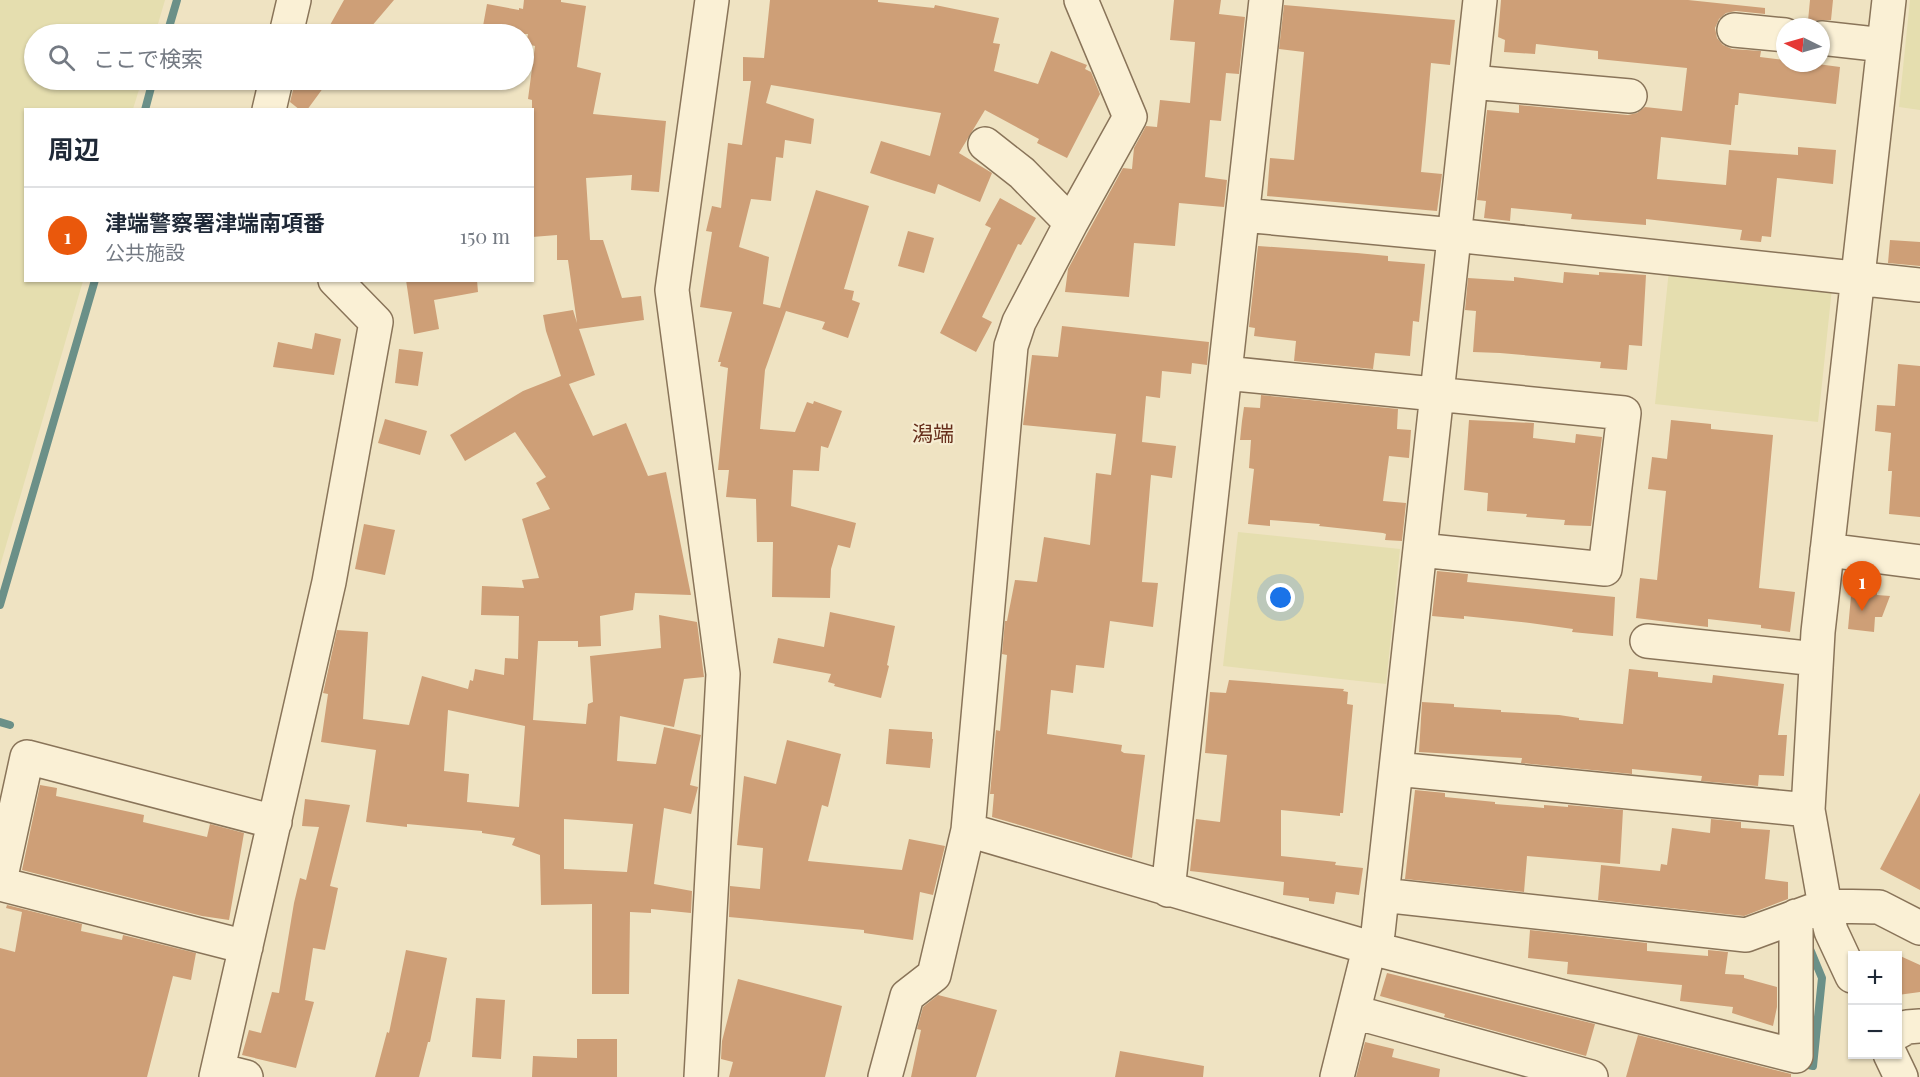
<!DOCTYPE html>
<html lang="ja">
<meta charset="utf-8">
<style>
body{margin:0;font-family:"Playfair Display","Noto Sans JP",serif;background:#f6f6f7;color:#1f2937}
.controls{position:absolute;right:18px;bottom:18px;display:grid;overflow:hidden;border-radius:0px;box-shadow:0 2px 4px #0004}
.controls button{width:54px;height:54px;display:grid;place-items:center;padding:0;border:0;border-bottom:2px solid #e0e1e3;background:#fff;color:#1f2937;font:30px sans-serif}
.compass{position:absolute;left:1776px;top:18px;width:54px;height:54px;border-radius:50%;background:#fff;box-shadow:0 2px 4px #0004;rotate:275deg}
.you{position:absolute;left:1281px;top:598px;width:21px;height:21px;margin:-15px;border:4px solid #fff;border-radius:50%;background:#1a73e8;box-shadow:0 0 0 9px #1a73e833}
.badge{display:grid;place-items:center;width:39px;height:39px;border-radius:50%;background:#ea580c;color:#fff;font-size:20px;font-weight:700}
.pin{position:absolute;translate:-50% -50px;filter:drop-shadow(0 2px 3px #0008)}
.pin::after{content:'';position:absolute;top:32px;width:21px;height:18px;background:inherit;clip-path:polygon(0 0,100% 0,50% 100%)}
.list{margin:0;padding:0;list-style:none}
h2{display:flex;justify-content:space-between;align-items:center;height:78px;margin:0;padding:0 24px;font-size:26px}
h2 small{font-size:20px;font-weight:400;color:#747a83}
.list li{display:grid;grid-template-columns:39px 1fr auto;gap:18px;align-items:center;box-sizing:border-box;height:96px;padding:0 24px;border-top:2px solid #e0e1e3}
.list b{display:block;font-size:22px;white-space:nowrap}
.list p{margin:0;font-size:20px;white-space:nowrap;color:#747a83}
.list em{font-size:20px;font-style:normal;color:#747a83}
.icon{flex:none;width:33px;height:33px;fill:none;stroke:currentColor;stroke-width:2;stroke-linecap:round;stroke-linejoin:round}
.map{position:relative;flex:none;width:1920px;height:1077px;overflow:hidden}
.search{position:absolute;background:#fff;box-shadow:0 2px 4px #0004;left:24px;top:24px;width:510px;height:66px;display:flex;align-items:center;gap:15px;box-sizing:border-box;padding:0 21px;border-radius:33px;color:#747a83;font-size:22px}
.panel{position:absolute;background:#fff;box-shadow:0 2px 4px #0004;left:24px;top:108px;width:510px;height:174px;border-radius:0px}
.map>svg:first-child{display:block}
.farmland{fill:#e5deaf}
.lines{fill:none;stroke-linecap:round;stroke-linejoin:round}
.stream{stroke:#6b9088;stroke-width:8}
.building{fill:#ce9f77;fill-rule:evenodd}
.minor-casing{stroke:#897459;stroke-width:36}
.minor{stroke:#faf0d5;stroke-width:33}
.labels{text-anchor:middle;stroke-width:4.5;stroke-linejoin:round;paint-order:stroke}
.quarter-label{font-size:21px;fill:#662e1b;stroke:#f6edd2}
</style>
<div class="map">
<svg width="1920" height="1077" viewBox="0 0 1920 1077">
<rect width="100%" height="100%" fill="#efe3c2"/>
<path class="farmland" d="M0,0h165l-10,34h-121v46h108l-9,29 -107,1v170l57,1 -83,285z
M1910,0h10v110l-21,-3z
M1669,270l163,18 -14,134 -163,-18z
M1238,532l162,17 -14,135 -163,-18z"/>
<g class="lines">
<path class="stream" d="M167,34l10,-34
M145,110l8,-30
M0,605l95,-325
M0,722l10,3
M1800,1063l13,3 9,-88 -12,-29"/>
</g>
<path class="building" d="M344,0h50l-29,34h-40z
M524,0h37v2l25,4 -9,61 24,6 -8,41 73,7 -7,71 -28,-2 1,-15 -46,3 4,62h13l19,58 19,-2 3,24 -65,9 16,46 -26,9 24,52 33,-13 22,53 18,-4 25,123 -56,-2 -2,17 -33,6 1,30 -23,1v-6h-40l-5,79 53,4 2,-20 5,-2 -3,-46 71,-8 -2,-33 38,7 7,55 -20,2 -10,48 -54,-11 -3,45 39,3 8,-37 37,8 -11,50 8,2 -7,27 -27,-6 -10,76 38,7 -1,22 -40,-4v4l-21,-1 -1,82h-37v-90l-51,1 -1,-50 -28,-10 3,-7 -33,-5v-2l-75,-7v3l-41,-5 10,-72 -55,-8 7,-48 -5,-1 1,-4 13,-59 31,2 -5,87 46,6 13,-49 46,13 2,-9 3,1 2,-12 29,6 1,-17 13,1 1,-43 -38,-1 1,-29 42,2 -2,-8 17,-2 -17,-59 28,-10 -14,-26 10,-6 -31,-45 -50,29 -15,-26 73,-44 38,-15 -15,-45 -3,-16 30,-5 4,13 -9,-63h-11v-25l-25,2v-137l-4,-1 7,-53 -9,-2 2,-10h-33l1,-5 -13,-3 4,-22 32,6v-2l4,1zM448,710l77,16 -6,81 -52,-5 2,-28 -25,-3zM564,819l69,5 -6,48 -63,-3z
M770,0h108v2l56,6 1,-3 64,13 -6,25 7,1 -6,27 44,13 13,-33 36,14 -2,4 6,3 9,22 -33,64 -30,-15 2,-4 -54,-29 -26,43 33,20 -12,29 -42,-18 -3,10 -65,-21 11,-32 49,15 11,-43 -170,-28 -5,18 48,16 -3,25 -26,-4 -2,18 -7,-1 -5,44 -20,-2 -12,48 30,10 -6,47 17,4 36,-118 53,16 -25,83 10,2 -2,9 8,3 -12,35 -26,-9 3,-7 -39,-11 -21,59 -5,59 35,3 12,-30 6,2 1,-3 28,10 -14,37 -7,-2 -2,25 -26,-1 -2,36 65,17 -6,25 -12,-3 -7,24 -1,29 -58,-1 1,-55h-16l-1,-43 -30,-2 3,-27h-11l10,-102 -8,-2 1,-4h-3l14,-50 -32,-5 12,-75 -6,-1 6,-25 9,2 7,-65 14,2 9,-64h-8v-24l21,1z
M1174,0h47l-2,14 26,3 -6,57 -13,-1 -5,48 -11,-1 -5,57 22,3 -3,27 -45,-4 -4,43 -41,-3 -5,54 -64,-5 3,-23 20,-37 35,-64 9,1 2,-21 12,-22 11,1 3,-27 30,3 5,-61 -25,-2z
M1501,0h187l77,8v6l-29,-3 -10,2 -7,6 -4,9 2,10 6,7 9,4 29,2 -1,6 25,3v3h25l30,4 -4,37 -97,-11 -1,12h-3l-4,40 -70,-8 -4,42 69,6 3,-35 69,5v-8l38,3 -3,34 -56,-6 -6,59 -9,-1 -1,6 -21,-2 2,-10 -96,-11v6l-49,-4 -26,-2 1,-5 -61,-6 -1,13 -26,-3 2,-17 -9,-1 10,-90 32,3v-8l109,10 9,-2 8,-6 37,4 5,-43 -89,-9v-8l-62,-7 -1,10 -31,-2 1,-12 -7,-3z
M1810,0h23l-2,20 -23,1z
M1284,5l171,15 -5,45 -19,-2 -5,57 -5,52 21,2 -5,37 -170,-15 3,-38 24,2 10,-108 -25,-3z
M298,80h31l-22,30h-7l-10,-8 4,-16z
M1000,198l36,20 -15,27 -3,-1 -36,73 10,5 -16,30 -36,-19 51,-105 -6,-3z
M908,231l26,7 -10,35 -26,-7z
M1890,240l30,2v24l-32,-3z
M1258,246l99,7 31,3v5l37,3 -6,58 -6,-1 -3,35 -35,-3 -2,16 -79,-8 2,-20 -42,-5 1,-8 -6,-1z
M1564,272l35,3v-3l47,3 -4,71 -13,-1 -2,25 -27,-2 1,-6 -101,-9 -27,-1 3,-41 -11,-1 3,-32 46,3v-4l49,6z
M406,280h71l1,12 -44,8 5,29 -25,5z
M1062,326l147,16 -2,23 -15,-2 -1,11 -29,-3 -2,27 -14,-2 -4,46 34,4 -4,32 -21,-3 -9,107 16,1 -5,44 -43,-6 -6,47 -28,-3 -3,28 -22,-3 -4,44 75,11 -1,6 3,2 21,2 -13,103 -140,-41 2,-23h-4l6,-64 4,1 7,-76 -5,-1 3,-33h2l8,-41 22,2 7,-45 46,8 6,-72 15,2 5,-41 -93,-9 9,-70 26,2z
M315,333l26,6 -7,36 -61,-8 5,-25 34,7z
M399,349l24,3 -5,34 -23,-3z
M1898,364l22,2v151l-31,-3 3,-43h-4l3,-38 -16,-2 2,-26 18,1z
M1261,395l137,14 -1,20 14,1 -2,28 -20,-2 -6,45 23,2 -4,38 -17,-1 1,-6 -3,-1 -64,-7 1,-2 -50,-4v6l-22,-2 6,-55 -5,-1 2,-28h-11l2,-19 2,-14 16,1z
M385,419l42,12 -7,24 -42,-12z
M1469,420l65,3 -1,15 42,5 1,-9 26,3 -11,89 -27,-1 1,-5 -39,-3 1,-3 -40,-3 1,-18 -24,-3z
M1671,420l40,4v5l62,6 -14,153 36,4 -5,40 -29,-4v-3l-53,-6v8l-72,-9 4,-40 17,2 9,-89 -18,-2 4,-32 15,2z
M364,524l31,6 -10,45 -30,-6z
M1437,571l31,3 -1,8 148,15 -2,39 -41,-4 1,-3 -43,-6 -66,-7v3l-32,-3z
M1852,585l25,3v7l13,1 -8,21h-7l-1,15 -26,-3z
M830,612l65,14 -8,39 2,1 -8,32 -47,-12 1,-2 -7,-2 3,-8 -58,-11 5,-25 46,9z
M1629,669l29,3v5l54,6 1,-8 71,9 -6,51h9l-3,41 -25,-1 -1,11 -57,-5 1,-5 -70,-7v5l-111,-11 1,-5 -103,-6 3,-50 32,2v3l47,3v2l58,3 20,3v2l44,4z
M1229,680l115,9 -1,2 5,1 -1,12 6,1 -10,108h-3v3l-59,-6v46l55,6 -1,3 28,3 -4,27 -23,-3 -2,12 -25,-3v-3l-26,-3 1,-13 -94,-11 6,-52 24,3 7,-67 -22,-2 5,-61 16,1z
M889,729l43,3v7h1l-3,29 -44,-4z
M787,740l54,14 -13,53 -6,-2 -14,56 94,9 7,-31 36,7 -12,49 -13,-3 -7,48 -49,-7v-3l-135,-13 1,-31 30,3 3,-41 -26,-3 7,-69 32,8z
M40,785l17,3 -1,8 88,19 -1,7 64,15 3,-13 34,9 -15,87 -27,-4 -180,-46z
M1415,790l30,3v4l50,5v2l49,4v-3l24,2v-2l55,5 -3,54 -93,-8 -3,36 -119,-13z
M1920,793v97l-40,-21z
M305,799l45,6 -20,81 8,2 -13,62 -12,-2 -8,52 9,2 -18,66 -54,-13 7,-25 12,3 11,-41 7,1 15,-90 6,-25 6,2 13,-53 -17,-1z
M1711,819l30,3v6l29,2 -5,49 23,3v17l-44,17 -146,-16 3,-35 59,6 1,-7 6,1 5,-37 38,5z
M7,905l75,19 -1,7 41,9 1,-5 73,18 -5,27 -18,-4 -26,101h-147v-129l15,4 7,-40 -16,-4z
M1530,930l117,13v8l61,5v-6l20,2 -3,22 19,1v3l33,9v20l-4,19 -41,-13 1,-6 -53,-6 2,-16 -115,-11 1,-12 -40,-4z
M406,950l41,8 -17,84h-2l-9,35h-44l12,-45 2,1z
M1898,955l22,10v27l-22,3z
M1387,973l208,51 -9,32 -142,-39 1,-3 -65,-18z
M738,979l104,27 -17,71h-96l4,-15 -12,-3 1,-18z
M938,995l59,15 -21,67h-65l10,-47 -4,-1 6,-22z
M476,998l29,2 -4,59 -29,-2z
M1638,1035l153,39v3h-165z
M577,1039h40v38h-85l1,-21 44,2z
M1365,1042l29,7 -2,8 48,12 -1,8h-83z
M1120,1051l84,15 -1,11h-88z"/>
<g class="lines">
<g class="minor-casing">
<path id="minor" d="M1734,30l51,5
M286,34l8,-34
M1821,38l63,7
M1471,82l159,14
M269,110l7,-30
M985,144l37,29 49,50
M1243,215l211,20 466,50
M1225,373l399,40 -19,156 -185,-19
M1827,550l93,12
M1647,641l169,18
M1396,769l412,41
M968,830l403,118 425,108v-140
M0,881l27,-124 248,65
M0,884l246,63
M1168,890l98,-890
M1382,895l364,40 79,-29 54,1 41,21
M1852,976l-21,-45 -6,-25 -17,-96 10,-178 71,-632
M1354,1012l237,65
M1898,1032l9,-5 13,-1
M1890,1054l11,23
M218,1070l28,7
M216,1077l113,-495 47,-260 -41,-42
M701,1077l22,-403 -51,-384 40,-290
M885,1077l22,-81 27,-21 34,-145 43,-484 8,-24 52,-99 59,-106 -49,-117
M1337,1077l30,-120 11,-24 102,-933"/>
</g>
<use href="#minor" class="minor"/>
</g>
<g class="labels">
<g class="quarter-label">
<text x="933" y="441">潟端</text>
</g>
</g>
</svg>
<div class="controls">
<button>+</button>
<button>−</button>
</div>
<svg class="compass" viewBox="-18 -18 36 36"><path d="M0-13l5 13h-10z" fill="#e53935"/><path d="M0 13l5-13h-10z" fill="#747a83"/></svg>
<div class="you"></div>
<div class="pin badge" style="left:1862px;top:611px">1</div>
<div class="search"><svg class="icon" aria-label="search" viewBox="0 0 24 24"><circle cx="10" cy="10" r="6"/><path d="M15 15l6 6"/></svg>ここで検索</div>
<section class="panel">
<h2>周辺<small></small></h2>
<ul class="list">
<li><span class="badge">1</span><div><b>津端警察署津端南項番</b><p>公共施設</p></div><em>150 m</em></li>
</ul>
</section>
</div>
